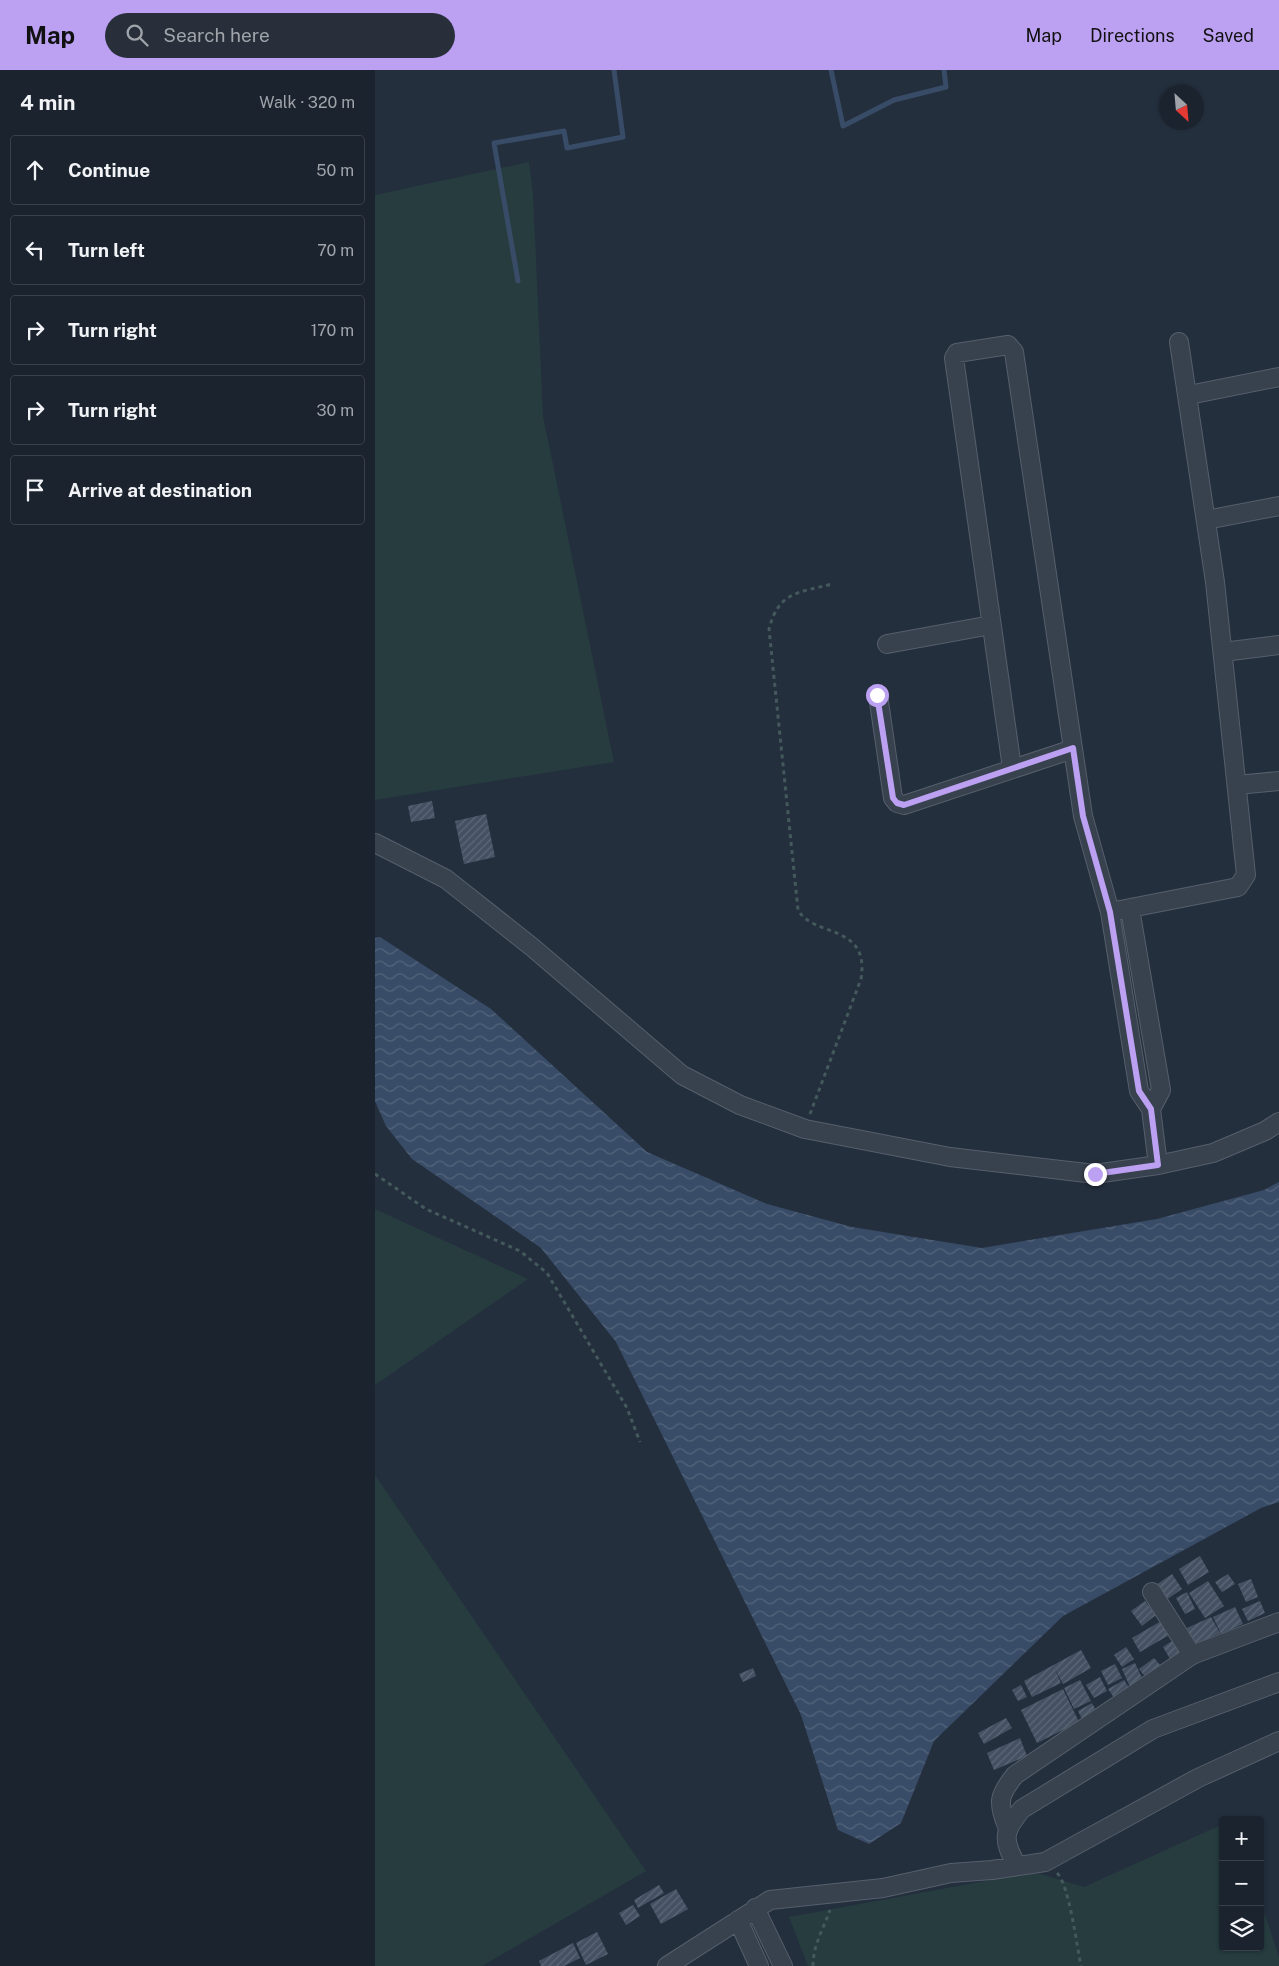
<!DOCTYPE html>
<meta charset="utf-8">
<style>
body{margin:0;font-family:"Public Sans",sans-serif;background:#282f3a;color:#f1f3f6}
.controls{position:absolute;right:15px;bottom:15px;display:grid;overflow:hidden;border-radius:5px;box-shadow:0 1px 4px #0004}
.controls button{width:45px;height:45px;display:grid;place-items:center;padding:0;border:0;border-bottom:1px solid #39404a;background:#1b232e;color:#f1f3f6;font:25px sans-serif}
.compass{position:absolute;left:784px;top:15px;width:45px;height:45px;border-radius:50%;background:#1b232e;box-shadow:0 1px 4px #0004;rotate:154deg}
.stop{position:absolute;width:15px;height:15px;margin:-11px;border:4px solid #bca0f2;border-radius:50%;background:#fff}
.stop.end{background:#bca0f2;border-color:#fff;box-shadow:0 1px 5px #0008}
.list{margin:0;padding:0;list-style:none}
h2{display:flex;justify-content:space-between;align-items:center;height:65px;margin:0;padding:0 20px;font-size:21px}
h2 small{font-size:16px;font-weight:400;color:#a0a4aa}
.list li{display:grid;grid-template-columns:32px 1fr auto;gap:15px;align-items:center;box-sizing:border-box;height:70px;margin:0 10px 10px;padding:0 10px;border:1px solid #39404a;border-radius:5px}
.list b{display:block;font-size:19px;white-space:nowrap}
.list em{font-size:16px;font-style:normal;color:#a0a4aa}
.icon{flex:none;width:28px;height:28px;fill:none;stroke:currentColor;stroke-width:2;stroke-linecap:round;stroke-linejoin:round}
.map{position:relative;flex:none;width:904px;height:1896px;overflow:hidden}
header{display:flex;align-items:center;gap:30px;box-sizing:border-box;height:70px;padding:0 25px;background:#bca0f2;color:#111}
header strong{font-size:24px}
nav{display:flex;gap:28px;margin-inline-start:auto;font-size:18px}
.search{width:350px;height:45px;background:#282f3a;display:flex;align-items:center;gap:12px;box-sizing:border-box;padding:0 18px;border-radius:28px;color:#a0a4aa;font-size:19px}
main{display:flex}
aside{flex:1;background:#1b232e}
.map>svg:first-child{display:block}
.grass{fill:#263c3f}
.water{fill:url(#water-waves)}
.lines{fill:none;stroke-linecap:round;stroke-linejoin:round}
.stream{stroke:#394c67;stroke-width:5}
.building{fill:url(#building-hatch)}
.minor-casing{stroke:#565f6c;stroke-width:20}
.path{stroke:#44595c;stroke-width:3;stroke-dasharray:4 4;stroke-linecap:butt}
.minor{stroke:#38414e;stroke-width:18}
.route{stroke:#bca0f2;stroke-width:6}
</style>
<header>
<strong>Map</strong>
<div class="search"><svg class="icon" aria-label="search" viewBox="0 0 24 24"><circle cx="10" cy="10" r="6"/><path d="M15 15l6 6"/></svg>Search here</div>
<nav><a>Map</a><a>Directions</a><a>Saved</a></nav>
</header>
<main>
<aside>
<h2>4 min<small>Walk · 320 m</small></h2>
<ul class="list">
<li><svg class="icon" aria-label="ahead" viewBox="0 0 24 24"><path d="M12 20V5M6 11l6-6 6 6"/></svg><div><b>Continue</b></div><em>50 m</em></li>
<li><svg class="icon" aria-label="left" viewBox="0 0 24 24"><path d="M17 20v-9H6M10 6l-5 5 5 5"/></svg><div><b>Turn left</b></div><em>70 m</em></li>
<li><svg class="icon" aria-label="right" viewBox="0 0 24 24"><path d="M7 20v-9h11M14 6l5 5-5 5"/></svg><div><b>Turn right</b></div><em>170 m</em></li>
<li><svg class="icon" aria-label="right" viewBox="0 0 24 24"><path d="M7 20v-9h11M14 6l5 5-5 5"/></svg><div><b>Turn right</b></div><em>30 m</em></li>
<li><svg class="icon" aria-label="arrive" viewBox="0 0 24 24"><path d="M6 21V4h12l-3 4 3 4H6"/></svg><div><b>Arrive at destination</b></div></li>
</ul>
</aside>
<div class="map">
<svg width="904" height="1896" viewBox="0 0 904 1896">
<defs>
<pattern id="water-waves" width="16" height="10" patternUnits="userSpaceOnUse" patternTransform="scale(1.25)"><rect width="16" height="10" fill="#394c67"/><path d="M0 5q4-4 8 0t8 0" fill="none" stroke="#53647b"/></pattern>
<pattern id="building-hatch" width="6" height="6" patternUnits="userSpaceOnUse" patternTransform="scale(1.25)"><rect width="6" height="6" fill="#455162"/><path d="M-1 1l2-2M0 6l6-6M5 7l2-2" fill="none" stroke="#5d6877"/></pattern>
</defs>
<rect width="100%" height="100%" fill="#242f3e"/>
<path class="grass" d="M154,92l4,32 10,222 71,346 -239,38v-605z
M0,1139l153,70 -153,106z
M0,1405l271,396 -164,95h-107z
M848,1754v123h37v-47l19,57v9h-471l-19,-49 245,-45 50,15z"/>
<path class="water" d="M5,867l111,72 156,143 120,52 85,23 130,21 175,-29 107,-29 15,-8v320l-18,6 -198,108 -129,125 -33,82 -32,21 -31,-14 -37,-115 -185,-373 -75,-94 -129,-89 -26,-33 -11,-25v-163z"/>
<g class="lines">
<path class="stream" d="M456,0l12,56 51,-26 52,-13 -2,-17
M143,211l-24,-138 70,-12 3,17 56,-11 -9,-67"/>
</g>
<path class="building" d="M57,731l3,17 -24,4 -3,-16z
M111,744l9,43 -31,7 -9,-43z
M825,1486l9,16 -21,13 -9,-16z
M797,1504l10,15 -16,11 -10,-15z
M853,1504l7,10 -13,8 -7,-10z
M876,1509l7,18 -12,5 -8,-18z
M833,1511l16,25 -19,12 -16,-25z
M812,1522l8,17 -10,5 -9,-16z
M770,1531l11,14 -14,11 -11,-15z
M885,1531l5,12 -17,8 -6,-12z
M860,1537l8,17 -22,10 -8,-17z
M836,1547l9,16 -25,12 -8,-17z
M788,1550l8,14 -31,18 -8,-14z
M800,1569l7,12 -12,8 -7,-12z
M751,1577l8,12 -12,8 -8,-12z
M706,1580l10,18 -28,16 -8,-15 6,14 -29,14 -8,-16z
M779,1588l7,8 -15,12 -7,-9z
M760,1593l8,17 -13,7 -8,-18z
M740,1594l7,14 -14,7 -7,-14z
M378,1598l3,8 -13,6 -4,-8z
M725,1607l7,14 -13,7 -8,-13z
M705,1610l11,21 -17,8 -10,-21z
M749,1610l6,9 -15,10 -7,-10z
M646,1615l6,12 -9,4 -6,-11z
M688,1619l16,33 -42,21 -16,-33z
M717,1633l7,13 -15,7 -6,-12z
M631,1648l6,10 -28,16 -6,-11z
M645,1668l7,18 -33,14 -7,-17z
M284,1815l5,8 -26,15 -4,-8z
M301,1819l12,20 -27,15 -11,-20z
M258,1835l7,11 -14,9 -7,-12z
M222,1862l11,22 -22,11 -10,-22z
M198,1873l7,15 -16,8h-23l-2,-5z"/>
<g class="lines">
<g class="minor-casing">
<path id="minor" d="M814,325l90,-18
M831,450l73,-14
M512,574l104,-19
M848,582l56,-7
M503,625l15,103 4,5 7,2 169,-56
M637,698l-58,-410 3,-5 51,-8 6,7 69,464 27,96 29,179 12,18 7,56
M862,715l42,-4
M0,773l71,36 86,68 150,128 58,30 65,24 145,28 145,17 63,-9 55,-12 52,-22 14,-9
M755,839l31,181 -10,19
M735,842l128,-25 8,-12 -31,-293 -36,-240
M777,1522l40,63
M632,1756c-10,-24 -8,-31 8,-51l177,-120 87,-33
M642,1796c-15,-27 -14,-34 5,-57l131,-80 126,-47
M380,1838l28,58
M363,1850l21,46
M292,1896l103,-66 113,-12 68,-15 41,-3 53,-8 153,-84 81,-37"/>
</g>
<path class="path" d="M435,1044l51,-135c9,-56 -47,-41 -63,-69l-29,-281c10,-38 29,-36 63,-45
M0,1104l51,35 94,42 27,22 80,135 13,34
M682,1803c12,11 20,74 24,93
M438,1896c0,-21 10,-36 17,-56"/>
<use href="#minor" class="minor"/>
</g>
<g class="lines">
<path class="route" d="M502,625l16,103 4,5 7,2 169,-57 10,68 27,96 29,179 12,18 7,56 -63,9"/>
</g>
</svg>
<div class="controls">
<button>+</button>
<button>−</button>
<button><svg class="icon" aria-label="layers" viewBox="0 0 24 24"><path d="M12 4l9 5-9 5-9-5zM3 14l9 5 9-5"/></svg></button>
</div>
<svg class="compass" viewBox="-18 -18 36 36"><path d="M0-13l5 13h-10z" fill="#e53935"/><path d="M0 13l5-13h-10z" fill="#a0a4aa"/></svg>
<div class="stop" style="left:502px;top:625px"></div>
<div class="stop end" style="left:720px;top:1104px"></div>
</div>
</main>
